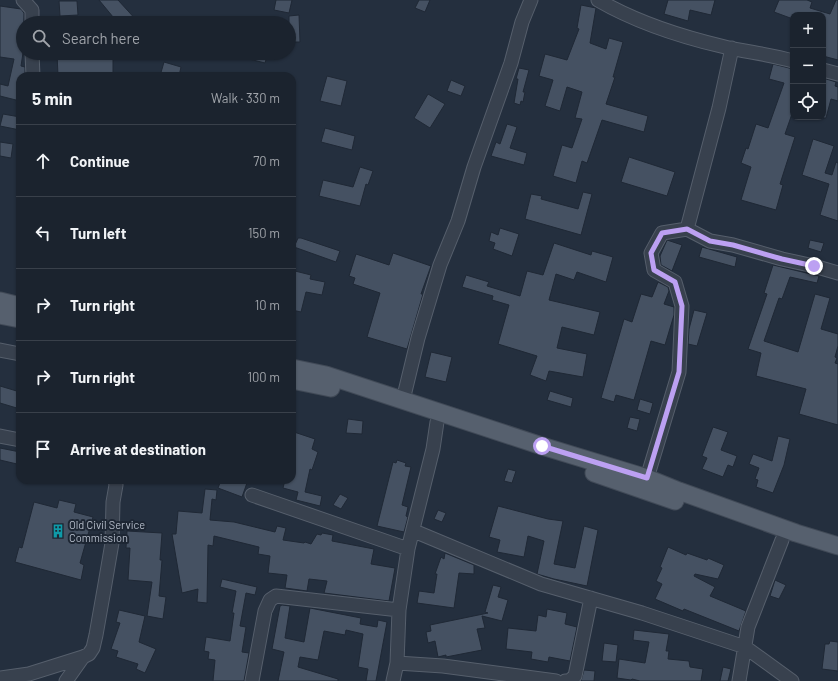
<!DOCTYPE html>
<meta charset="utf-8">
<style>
body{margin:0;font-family:Barlow,sans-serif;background:#242b36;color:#f1f3f6}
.controls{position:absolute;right:12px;top:12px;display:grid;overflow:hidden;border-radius:8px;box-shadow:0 1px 3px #0004}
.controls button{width:36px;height:36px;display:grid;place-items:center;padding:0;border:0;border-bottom:1px solid #39404a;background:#1b232e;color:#f1f3f6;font:20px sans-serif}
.stop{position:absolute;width:12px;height:12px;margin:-9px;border:3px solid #bca0f2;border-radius:50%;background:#fff}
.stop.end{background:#bca0f2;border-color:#fff;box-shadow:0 1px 4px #0008}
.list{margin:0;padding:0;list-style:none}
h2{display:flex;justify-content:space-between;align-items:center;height:52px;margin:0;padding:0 16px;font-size:17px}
h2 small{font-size:13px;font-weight:400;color:#a0a4aa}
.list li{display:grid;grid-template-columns:26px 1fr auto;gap:12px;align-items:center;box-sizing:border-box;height:72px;padding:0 16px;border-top:1px solid #39404a}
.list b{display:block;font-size:15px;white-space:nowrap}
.list em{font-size:13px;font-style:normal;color:#a0a4aa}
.icon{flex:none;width:22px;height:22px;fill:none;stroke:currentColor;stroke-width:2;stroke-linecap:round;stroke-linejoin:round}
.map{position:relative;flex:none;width:838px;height:681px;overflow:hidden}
.search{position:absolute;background:#1b232e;box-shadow:0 1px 3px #0004;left:16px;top:16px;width:280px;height:44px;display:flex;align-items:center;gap:10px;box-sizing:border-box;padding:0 14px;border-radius:22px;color:#a0a4aa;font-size:15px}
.panel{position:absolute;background:#1b232e;box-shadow:0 1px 3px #0004;left:16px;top:72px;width:280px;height:412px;border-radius:12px}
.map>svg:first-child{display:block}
.building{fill:#455162;stroke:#1f2835}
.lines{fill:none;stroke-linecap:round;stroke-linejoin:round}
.minor-casing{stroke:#565f6c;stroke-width:15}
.major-casing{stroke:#414a57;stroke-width:19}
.minor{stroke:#38414e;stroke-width:13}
.major{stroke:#56606e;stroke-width:17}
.route{stroke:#bca0f2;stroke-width:5}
.labels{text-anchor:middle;stroke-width:4;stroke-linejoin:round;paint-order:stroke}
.poi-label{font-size:11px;fill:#b4bcc9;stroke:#1d2633;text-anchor:start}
</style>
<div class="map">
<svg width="838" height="681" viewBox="0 0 838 681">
<rect width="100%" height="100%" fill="#242f3e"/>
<path class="building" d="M99,0h19l21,23h-21z
M276,0h16l-3,13 -15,-3z
M419,0h11l-5,12 -10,-4z
M668,0h47l-4,15 -21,-5 -2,11 -24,-7z
M779,0h28l5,2 -2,6 20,6 6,-14h2v60l-15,-4v-41h-30v4l-19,-7z
M59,1h18l1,14 -18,1z
M581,5l15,3 -6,35 16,6 3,-11 14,4 -10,35h2l-9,27 42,12 -4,16 -42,-12 -15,43 -5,-2 -6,22 -23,-7 9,-31 10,3 10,-29 -7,-1 7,-26 -15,-5 -7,24 -15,-5 8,-26 -14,-4 6,-22 22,6 12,-31 -2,-1z
M0,6l21,3 3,4 -1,40 -2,13 4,1v9h-5v25l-20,-5v-12l8,2 6,-27 -14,-2z
M299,15l1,27h-11v-26z
M57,53h56v23h-55z
M238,53h30l-3,10 -28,-7z
M164,62l17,5 -2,9h-19z
M773,64l20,5v42l-8,23 10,3 -15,47 3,1 -7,25 -35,-10 10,-33 -10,-4 5,-15 2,1 8,-25 12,4 16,-45 -15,-4z
M519,68l10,2 -6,22h2l-2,10 -2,-1 -1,4 -6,-2 4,-24h-2z
M327,76l20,5 -6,25 -21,-5z
M823,78l13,4 -1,4 3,1v14l-7,-2 -5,19h-3z
M451,80l14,6 -4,10 -14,-5z
M428,94l17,10 -15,24 -16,-10z
M3,114l17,3v13l-20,-4z
M507,124l10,3 -7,21 17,5 -3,12 -33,-9 5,-14 4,2z
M325,128l30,8 -3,14 -31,-8z
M813,139l21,7 -9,27 7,2 4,-13 2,1v58l-18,-6 9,-31 -27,-9z
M0,142l13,2 -2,14 -11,-2z
M629,157l46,15 -8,24 -46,-14z
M360,167l13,4 -5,14 -2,-1 -6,22 -41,-10 4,-16 30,7z
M583,192l9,2 -11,41 -56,-16 6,-25 11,2 -1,3 37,10z
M500,228l19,6 -7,22 -19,-7 2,-6 -6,-2 2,-9 7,3z
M298,238h3l39,13 -4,11 -42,-15z
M667,240l15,5 -10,26 -11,-6 -1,-9z
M810,240l14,3 -3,9 -13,-4z
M554,243l37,12 1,-4 21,6 -7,25 -29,-10 -3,8 -18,-6 -7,26 51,12 -6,23 -32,-8 -5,21 30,6 -4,23 -34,-6 -3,10 -16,-6 7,-19 -39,-12 11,-39 -17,-5 1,-4 -31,-9 4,-12 23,7 -2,4 33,10 7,-25 16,4z
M702,247l35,10 -2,10 -36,-10z
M393,253l38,13 -10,28h2l-16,55 -40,-12 13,-44 -27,-9 2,-6 -6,-2 7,-22 33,11z
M773,265l46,11 -2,7 -27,-6 -8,22 -3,-1 -15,43 34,11 17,-58 15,4 -9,31 17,5v12l-3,11 2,1 -2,5 3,1v61l-39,-11 7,-25 -50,-13 5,-23 -13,-4 19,-55 -3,-1z
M295,271l16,4 -1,4 15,3 -3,13 -16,-3 -5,20 -9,-2v-29z
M658,282l10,5 1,4 -5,13 10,3v8l-9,30 -14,-4 -17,59 -18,-5 -2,7 -13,-4 23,-79 8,3 9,-28 11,3z
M694,310l13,3 -10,33 -9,-2 1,-15z
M431,352l21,5 -6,25 -21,-5z
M0,386l20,6v17l-20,-6z
M550,391l23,7 -2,9 -24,-7z
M640,399l13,4 -3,11 -13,-4z
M630,417l10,2 -3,12 -10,-3z
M348,419l15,2 -1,13 -16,-1z
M713,427l15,5 -7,18 16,6 -4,11 -5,-2 -5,12 -21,-8 5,-11 -5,-2z
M294,432l21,7 -3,10 6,3 -6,18 -2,-1 -5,23 17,4 -2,10 -24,-6 2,-8 -15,-4 2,-8h7v-41z
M778,436l12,3 -6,26 -11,28 -17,-6 2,-7 -3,-1 4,-11 -10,-4 4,-10 19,7z
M0,448l20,4v12l-3,-1v1l-17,-4z
M397,460l9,3 -1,3 6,1 -9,38 6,2 -2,9 2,1 -4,15 -27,-6 16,-64 3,1z
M508,469l8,2 -4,12 -8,-2z
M221,480h27l-6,17 -24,-9z
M205,489l12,1 -1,10 -4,-1 -2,21 24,2 41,10 2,-6 9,2 -3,12 21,3 1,-1 6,2 6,-10 4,1 1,-2 11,2 -1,6 42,8 -3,15 24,4 -6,33 -65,-8 3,-12 -18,-2 -2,12 -22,-3 2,-13 -19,-2 2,-17 -12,-2 1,-7 -45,-11 -1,10 -5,-1 -1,58 -10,-1 1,-13 -16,4 -10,-59h4l2,-23 24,2z
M340,494l8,4 -7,11 -8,-4z
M59,500l17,4 -2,8 19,5 -13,46 4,2 -3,15 -66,-18 4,-15 3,1 12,-46 23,6z
M498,506l50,13 15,2 -9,43 21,4 9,-42 14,4 -11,56 -33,-7 -17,-5 7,-33 -16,-5 -4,21 -27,-5 3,-12 -11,-3z
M438,510l8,3 -4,9 -8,-3z
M127,531l35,2 -2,27h2l-3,36 7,1 -3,22 -16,-3 5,-34 -24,-2 2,-32h-4z
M668,547l18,8 1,-2 20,7 1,-2 16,7 -6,14 -23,-5 -1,2 21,11 -5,9 36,15 -7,20 -55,-22 -1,2 -28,-12 7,-15 -6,-3 6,-13 -2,-1z
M445,553l29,12v9l-15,-1 -5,35 -37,-5 2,-12 15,2 3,-19h-2l6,-17 3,2z
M222,579l35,8 -2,8 -9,-2 -6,33 6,1 -4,25 7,1 -5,28h-31l2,-21 -7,-1 1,-7 -5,-1 2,-14 24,4 4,-28h-2l4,-22 -16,-4z
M775,580l11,5 -7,14 -9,-3z
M493,585l8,2 -3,10 10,3 -6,21 -20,-5 3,12 -8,1 5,21 -36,7v-2l-8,2 -3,-16 -7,2 -2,-11 5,-1 -1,-6 58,-12 -3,-1z
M282,605l8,1 -5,32 19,4 6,-34 51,10 -1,6 17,3 1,-7 9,2 -11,59h-10l2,-12 -10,-2 5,-33 -17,-4 -1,5 -21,-4 -6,29 -18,-3 -2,10 40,12v2h-60l6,-29 -12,-3 8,-43z
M547,609l20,4 -2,11 12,3 -7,34 -21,-4 -1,5 -17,-3 1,-7 -26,-3 2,-21 28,3 2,-16 8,2z
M119,610l26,6 -6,26 17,7 -11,24 -9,-4 2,-5 -22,-7 2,-6 -7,-2 9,-26 -4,-1z
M634,630l35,4 -3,17h3l-1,8 21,2 1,6 13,2 -2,12h-61l-8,-2 -1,1 -14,-2 2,-19 26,4 4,-21 -16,-2z
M830,641l8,1v29l-16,-2 3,-25h4z
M604,643l14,2 -2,17 -14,-1z
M723,667l8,2 -3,12h-8z
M584,670l11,1 -1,10h-13z"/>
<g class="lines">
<g class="minor-casing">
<path id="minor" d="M23,0l9,10v13
M598,0c38,22 81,36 123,46 24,6 48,8 72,15
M32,53l1,23
M823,70l15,4
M687,229l32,-121 13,-60
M0,350l20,4
M403,400l15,-62 22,-73 18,-44 16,-54 37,-104 11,-41 9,-22
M0,436l20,4
M647,478l32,-106 3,-66 -7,-24 -21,-12 -3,-17 11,-20 25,-4 23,12 23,4 49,14 32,7 24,7
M252,495l156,54
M414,531l127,53 101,29 103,34 47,34
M397,663l46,3 113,15
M0,678l29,-4 54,-17 6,-3 4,-6 3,-13 9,-51 7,-41 1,-41 3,-17 -1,-5
M66,681l17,-24
M252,681l13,-70 5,-11 6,-4 123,14
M393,681l4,-18 2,-53 9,-61 25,-100 4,-27
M565,681h4l6,-5 16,-78
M739,681l9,-54 34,-87"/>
</g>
<g class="major-casing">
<path id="major" d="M0,301l20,5
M0,315l20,4
M292,368l34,7 216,71 105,32 32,13 117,42 42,13
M292,380l39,8
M594,473l81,28"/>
</g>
<use href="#minor" class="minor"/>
<use href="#major" class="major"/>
</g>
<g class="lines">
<path class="route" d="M542,446l105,32 32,-106 3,-66 -7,-24 -21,-12 -3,-17 11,-20 25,-4 23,12 23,4 49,14 32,7"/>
</g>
<defs>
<g id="building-bare" transform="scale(1.08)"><path d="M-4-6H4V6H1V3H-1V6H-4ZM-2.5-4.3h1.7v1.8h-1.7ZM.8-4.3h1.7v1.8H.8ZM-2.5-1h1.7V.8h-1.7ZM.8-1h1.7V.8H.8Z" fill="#0f9aa8" stroke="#1d2633" stroke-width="2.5" paint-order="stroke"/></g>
</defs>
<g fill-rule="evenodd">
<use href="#building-bare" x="58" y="531"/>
</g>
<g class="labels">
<g class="poi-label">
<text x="69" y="529">Old Civil Service<tspan x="69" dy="13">Commission</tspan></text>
</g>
</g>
</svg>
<div class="controls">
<button>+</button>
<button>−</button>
<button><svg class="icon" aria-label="locate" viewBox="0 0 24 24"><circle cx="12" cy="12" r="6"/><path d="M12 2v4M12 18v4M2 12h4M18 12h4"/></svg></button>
</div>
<div class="stop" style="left:542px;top:446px"></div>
<div class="stop end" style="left:814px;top:266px"></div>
<div class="search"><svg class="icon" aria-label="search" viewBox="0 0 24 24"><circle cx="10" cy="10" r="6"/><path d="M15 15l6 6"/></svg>Search here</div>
<section class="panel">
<h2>5 min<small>Walk · 330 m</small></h2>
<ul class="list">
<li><svg class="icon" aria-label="ahead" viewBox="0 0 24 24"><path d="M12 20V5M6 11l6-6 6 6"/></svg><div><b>Continue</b></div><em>70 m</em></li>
<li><svg class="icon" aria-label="left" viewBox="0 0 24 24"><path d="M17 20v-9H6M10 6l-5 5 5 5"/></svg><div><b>Turn left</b></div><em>150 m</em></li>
<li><svg class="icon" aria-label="right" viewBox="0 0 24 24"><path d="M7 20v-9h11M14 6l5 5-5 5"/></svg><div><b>Turn right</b></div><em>10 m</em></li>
<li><svg class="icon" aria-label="right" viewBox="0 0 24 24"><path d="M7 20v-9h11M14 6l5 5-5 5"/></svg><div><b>Turn right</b></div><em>100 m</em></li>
<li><svg class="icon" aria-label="arrive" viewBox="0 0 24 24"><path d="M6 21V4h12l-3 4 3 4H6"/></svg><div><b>Arrive at destination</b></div></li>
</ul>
</section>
</div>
